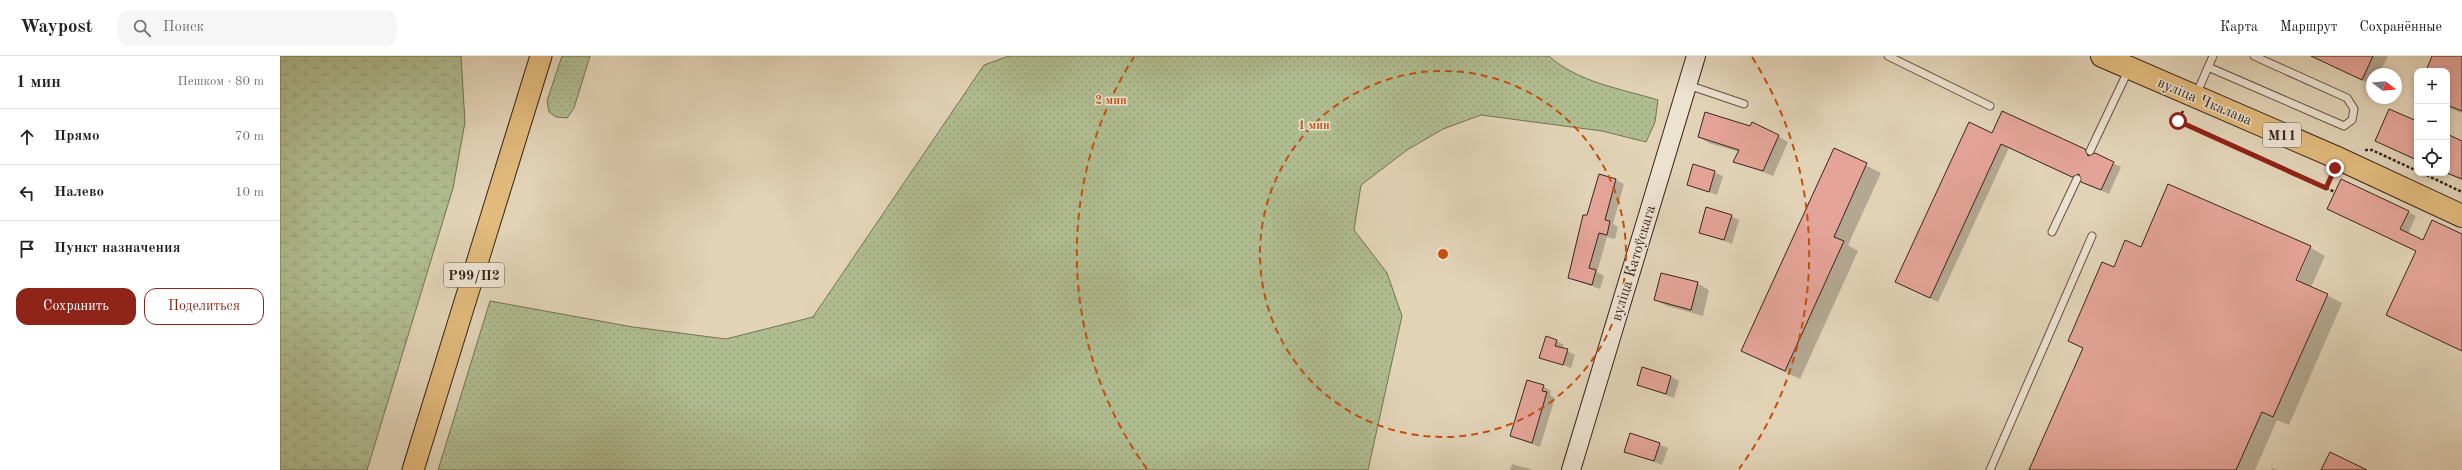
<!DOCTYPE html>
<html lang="ru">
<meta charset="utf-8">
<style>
body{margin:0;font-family:"Old Standard TT",serif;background:#f6f6f6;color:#222}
.controls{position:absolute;right:12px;top:12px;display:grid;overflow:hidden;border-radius:8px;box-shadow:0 2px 6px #0003}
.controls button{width:36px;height:36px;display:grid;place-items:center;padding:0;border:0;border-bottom:1px solid #e0e0e0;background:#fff;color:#222;font:20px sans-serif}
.compass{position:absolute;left:2086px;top:12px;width:36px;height:36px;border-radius:50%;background:#fff;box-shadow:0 2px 6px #0003;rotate:106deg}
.stop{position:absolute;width:12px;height:12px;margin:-9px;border:3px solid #8f2418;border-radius:50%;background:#fff}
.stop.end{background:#8f2418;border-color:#fff;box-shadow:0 1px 4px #0008}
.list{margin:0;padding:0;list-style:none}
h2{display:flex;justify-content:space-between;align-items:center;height:52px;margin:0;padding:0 16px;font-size:17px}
h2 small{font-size:13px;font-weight:400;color:#767676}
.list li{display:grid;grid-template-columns:26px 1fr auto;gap:12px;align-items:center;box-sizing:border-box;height:56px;padding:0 16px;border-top:1px solid #e0e0e0}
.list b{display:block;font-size:15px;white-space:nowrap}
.list em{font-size:13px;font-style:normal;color:#767676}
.actions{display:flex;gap:8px;padding:12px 16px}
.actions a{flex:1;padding:9px 0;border:1px solid #8f2418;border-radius:12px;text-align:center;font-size:14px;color:#8f2418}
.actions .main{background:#8f2418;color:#fff}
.icon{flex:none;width:22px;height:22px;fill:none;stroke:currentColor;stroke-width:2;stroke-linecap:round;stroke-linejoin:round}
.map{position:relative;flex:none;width:2182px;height:414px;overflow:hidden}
header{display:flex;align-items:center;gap:24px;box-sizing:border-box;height:56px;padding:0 20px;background:#fff;border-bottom:1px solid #e0e0e0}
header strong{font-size:19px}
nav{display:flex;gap:22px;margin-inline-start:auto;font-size:14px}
.search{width:280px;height:36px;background:#f6f6f6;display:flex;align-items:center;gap:10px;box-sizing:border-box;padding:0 14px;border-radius:12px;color:#767676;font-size:15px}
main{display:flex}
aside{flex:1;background:#fff}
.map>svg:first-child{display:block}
.grass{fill:url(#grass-dots);stroke:#747156}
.wetland{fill:url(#wetland-marsh);stroke:#747156}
.shadow{fill:#0003}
.building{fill:#e4a498;stroke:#39251c}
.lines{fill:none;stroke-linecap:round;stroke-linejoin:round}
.service-casing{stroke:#635043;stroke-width:9}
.secondary-casing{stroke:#39251c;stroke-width:20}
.primary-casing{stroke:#39251c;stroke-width:23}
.trunk-casing{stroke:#39251c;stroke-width:24}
.path{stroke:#39251c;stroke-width:2.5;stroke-dasharray:3 2;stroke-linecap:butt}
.service{stroke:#ece2d0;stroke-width:7}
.secondary{stroke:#ece2d0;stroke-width:18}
.primary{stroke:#e1ba7c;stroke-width:21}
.trunk{stroke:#e1ba7c;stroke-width:22}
.route{stroke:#8f2418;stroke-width:5}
.ring{fill:none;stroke:#c54f0f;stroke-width:2;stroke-dasharray:7 5}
.labels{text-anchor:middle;stroke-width:3;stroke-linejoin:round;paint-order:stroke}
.shield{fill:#ece2d0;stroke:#6f5e52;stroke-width:1}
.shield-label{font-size:14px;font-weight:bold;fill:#39251c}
.street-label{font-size:15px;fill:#39251c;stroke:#ece2d0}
.centre{fill:#c54f0f;stroke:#ece2d0;stroke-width:2}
.ring-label{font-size:12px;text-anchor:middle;font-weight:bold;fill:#c54f0f;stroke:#ece2d0;stroke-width:3;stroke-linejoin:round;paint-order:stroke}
</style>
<header>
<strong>Waypost</strong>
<div class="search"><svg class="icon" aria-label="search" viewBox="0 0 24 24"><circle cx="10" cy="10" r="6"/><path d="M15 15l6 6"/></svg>Поиск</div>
<nav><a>Карта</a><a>Маршрут</a><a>Сохранённые</a></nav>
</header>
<main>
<aside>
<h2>1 мин<small>Пешком · 80 m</small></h2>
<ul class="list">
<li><svg class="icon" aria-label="ahead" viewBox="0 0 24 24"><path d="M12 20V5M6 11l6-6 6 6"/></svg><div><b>Прямо</b></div><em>70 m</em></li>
<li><svg class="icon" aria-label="left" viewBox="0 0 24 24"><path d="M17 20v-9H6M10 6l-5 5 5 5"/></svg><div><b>Налево</b></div><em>10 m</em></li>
<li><svg class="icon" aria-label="arrive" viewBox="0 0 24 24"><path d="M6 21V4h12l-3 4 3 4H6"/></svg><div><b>Пункт назначения</b></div></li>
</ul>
<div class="actions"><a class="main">Сохранить</a><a>Поделиться</a></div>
</aside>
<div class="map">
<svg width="2182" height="414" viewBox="0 0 2182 414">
<defs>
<pattern id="grass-dots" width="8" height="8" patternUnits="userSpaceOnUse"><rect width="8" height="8" fill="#b0bd90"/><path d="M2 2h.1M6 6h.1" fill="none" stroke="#98a27c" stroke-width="1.8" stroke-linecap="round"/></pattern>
<pattern id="wetland-marsh" width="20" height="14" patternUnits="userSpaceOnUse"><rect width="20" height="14" fill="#b0bd90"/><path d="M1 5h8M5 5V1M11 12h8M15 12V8" fill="none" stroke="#98a27c"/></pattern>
</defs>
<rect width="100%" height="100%" fill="#e2d3b7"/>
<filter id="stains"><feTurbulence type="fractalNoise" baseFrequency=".005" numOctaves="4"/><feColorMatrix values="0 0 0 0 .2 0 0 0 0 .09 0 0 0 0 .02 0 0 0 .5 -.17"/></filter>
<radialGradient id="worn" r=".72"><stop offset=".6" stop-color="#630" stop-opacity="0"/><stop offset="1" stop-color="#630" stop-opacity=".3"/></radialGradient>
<path class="grass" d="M282,0h28l-16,52 -7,10 -11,-1 -7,-5 -2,-11z
M729,0h540c28,26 73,33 109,44l-3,22 -9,20 -44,-11 -121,-16 -38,14 -36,21 -46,35 -7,45 33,43 15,43 -34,154h-930l52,-169 143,26 93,12 87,-22 171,-252z"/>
<path class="wetland" d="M0,0h181l4,66 -12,66 -86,282h-87z"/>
<path class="shadow" d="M2031,0h77l-9,18h-7v11z
M2153,0h29v57l-15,-6v-36h-20z
M2137,66v39l-41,-20z
M1713,78l92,16 36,17 -12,27 -100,-46 -71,154 -34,-16z
M1498,80l10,6 -15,34 -38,-15 4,-9 -30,-9 -10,-6z
M2167,80l15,6v38l-17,-7h2z
M1554,93l47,24 -33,72 10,6 -58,128 -58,-28z
M1414,109l29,11 -6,19 -29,-11z
M1336,124l8,4 -11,40 5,3 -3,12 -8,-2 -10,35 7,4 -4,13 -31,-11 18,-61z
M2129,156l7,4 -8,18 16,7 38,-6v116l-75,-36 30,-64 -81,-38z
M1451,160l8,4 -7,24 -32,-12z
M1861,192l154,37 16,-37 14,8 -14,31 31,16 -53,122 -12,-5 -22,50h-224l53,-121 -15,-8 45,-72z
M1417,227l12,7 -6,26 -36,-10 -12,-6z
M1277,285l7,4 -1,4 12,6 -4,13 -30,-11z
M1391,321l8,4 -5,17 -36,-13z
M1263,330l8,5 -1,4 5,3 -15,49 -29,-11z
M1351,378l37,14 -6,17 -37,-14z
M1232,408l18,5 2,1h-22z
M1992,412l6,2h-7z"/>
<path class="building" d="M2031,0h62l-11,24z
M2152,0h30v55l-15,-6v-34h-21z
M2109,53l28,12v39l-42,-19z
M1722,55l83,38 3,7 7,-3 19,9 -13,28 -20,-8 -2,-8 -7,3 -71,-33 -71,154 -35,-16 74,-160 23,11z
M1425,56l45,14 2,-4 27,13 -16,36 -30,-9 6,-12 -41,-13z
M2167,78l15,7v38l-15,-6z
M1554,92l33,15 -33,74 10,4 -59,130 -44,-20z
M1413,108l22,7 -6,21 -22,-7z
M1319,118l17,5 -11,41 5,1 -3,14 -8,-2 -10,35 7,2 -4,15 -24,-7 15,-63h4z
M2061,123l68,32 -9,18 23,11 9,-20 30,14v117l-76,-36 30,-64 -89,-42z
M1888,128l143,62 -15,34 32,14 -55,123 -11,-5 -26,58h-207l54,-122 -15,-7 34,-79 12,5 11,-27 16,7z
M1426,151l26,8 -8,25 -25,-7z
M1381,217l37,9 -7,28 -37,-10z
M1266,280l11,4 -2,6 13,3 -5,16 -24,-7z
M1362,311l29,9 -5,18 -29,-9z
M1247,324l17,5 -2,6 5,1 -15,51 -22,-7z
M1350,377l30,10 -6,18 -30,-9z
M2050,396l37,18h-46z"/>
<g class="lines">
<g class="service-casing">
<path id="service" d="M1608,0l102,50
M1928,11l136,59 8,-6 2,-11 -7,-11 -93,-42
M1408,29l56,19
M1916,39l17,-39
M1810,95l38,-80
M1772,176l25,-53
M1710,414l102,-234"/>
</g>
<g class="secondary-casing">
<path id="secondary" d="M1291,414l125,-414"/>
</g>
<g class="primary-casing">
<path id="primary" d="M133,414l128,-414"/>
</g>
<g class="trunk-casing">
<path id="trunk" d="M1822,0l231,100 129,60"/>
</g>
<path class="path" d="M1903,55l-5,10 148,67 6,-13
M2085,94h7l45,21
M2142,117l40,19
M2046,132l9,4"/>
<use href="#service" class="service"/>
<use href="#secondary" class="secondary"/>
<use href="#primary" class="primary"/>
<use href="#trunk" class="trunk"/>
</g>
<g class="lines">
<path class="route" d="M1898,65l148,67 9,-20"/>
</g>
<g class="ring">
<circle cx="1163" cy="198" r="183"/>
<path d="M867 413A366 366 0 0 1 854 1M1472 1A366 366 0 0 1 1459 413"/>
</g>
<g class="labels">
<g class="shield">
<rect x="1983" y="67" width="38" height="24" rx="3"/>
<rect x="164" y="207" width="60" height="24" rx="3"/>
</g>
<g class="shield-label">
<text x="2002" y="84">М11</text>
<text x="194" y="224">Р99/П2</text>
</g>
<g class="street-label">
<text transform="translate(1925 45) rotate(23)" y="5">вуліца Чкалава</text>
<text transform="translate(1353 207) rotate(-73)" y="5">вуліца Катоўскага</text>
</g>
</g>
<circle cx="1163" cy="198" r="6" class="centre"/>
<g class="ring-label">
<text x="831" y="48">2 мин</text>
<text x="1034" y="73">1 мин</text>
</g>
<rect width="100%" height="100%" filter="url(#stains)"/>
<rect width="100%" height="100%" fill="url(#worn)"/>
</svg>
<div class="controls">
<button>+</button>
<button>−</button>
<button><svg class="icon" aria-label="locate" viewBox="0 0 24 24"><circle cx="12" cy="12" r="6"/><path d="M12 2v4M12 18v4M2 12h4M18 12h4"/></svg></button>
</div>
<svg class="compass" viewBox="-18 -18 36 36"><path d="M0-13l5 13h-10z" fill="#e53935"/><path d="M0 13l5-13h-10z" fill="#767676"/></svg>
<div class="stop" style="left:1898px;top:65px"></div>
<div class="stop end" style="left:2055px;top:112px"></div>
</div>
</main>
